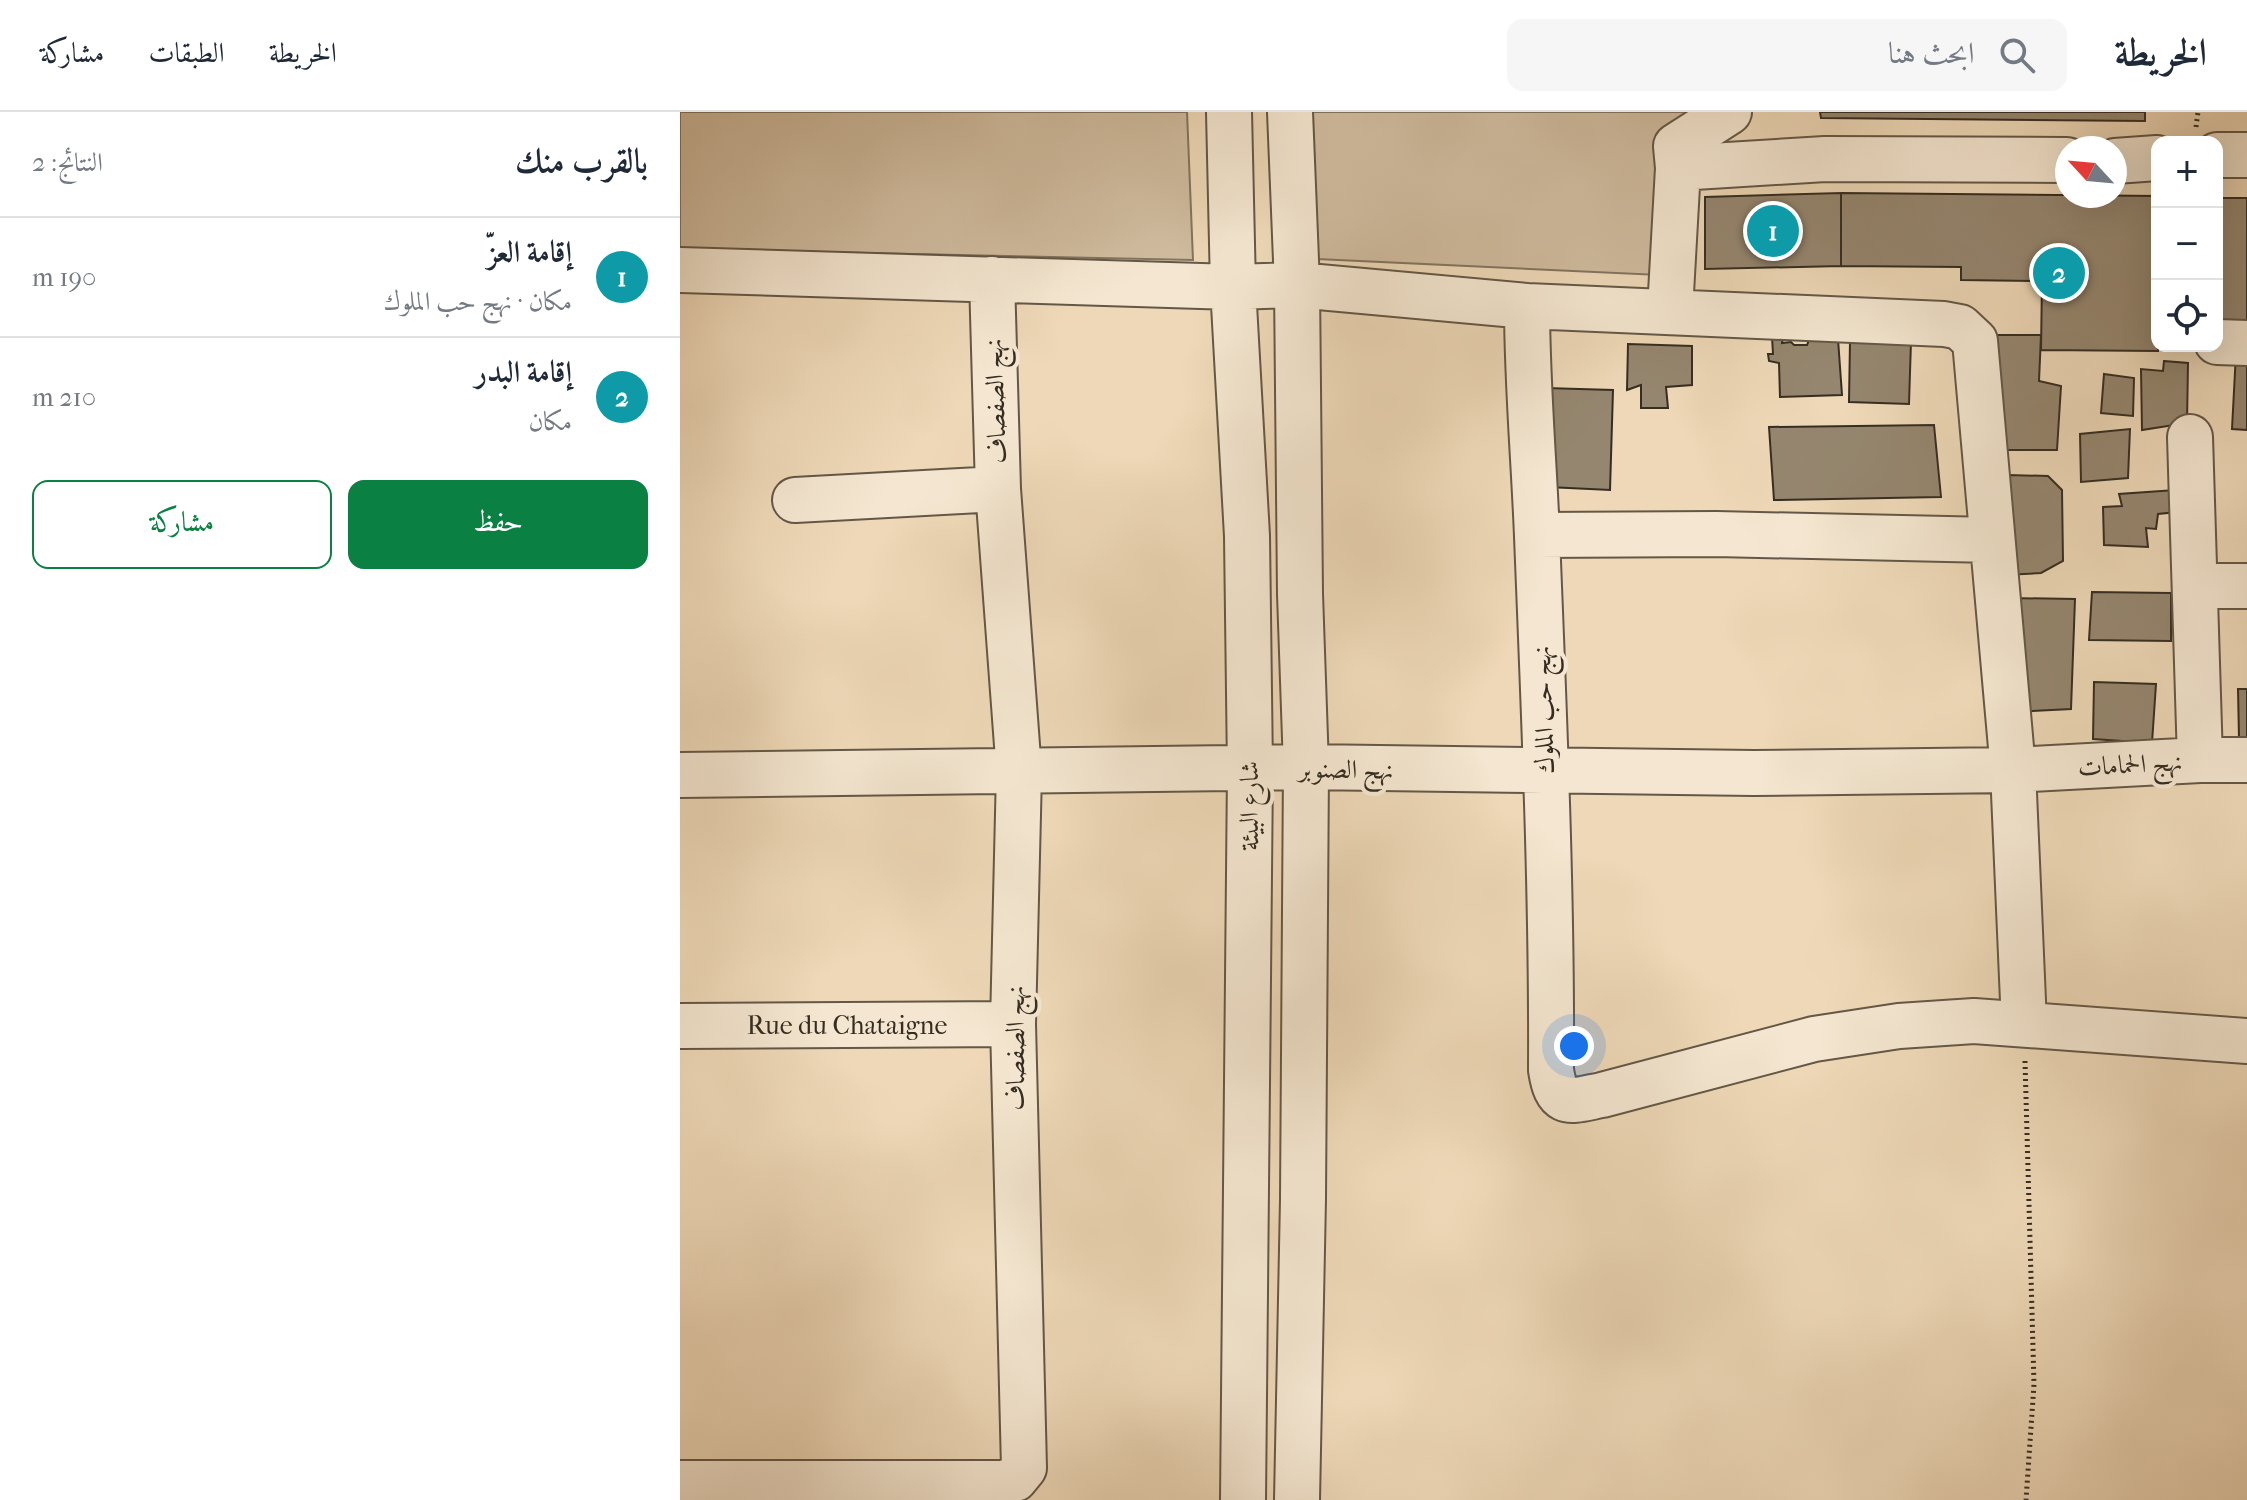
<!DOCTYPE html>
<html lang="ar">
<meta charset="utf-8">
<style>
body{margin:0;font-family:"IM FELL French Canon",Amiri,serif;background:#f6f6f7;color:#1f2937;direction:rtl}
.controls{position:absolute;right:24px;top:24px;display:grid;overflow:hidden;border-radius:16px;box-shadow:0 8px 32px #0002}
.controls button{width:72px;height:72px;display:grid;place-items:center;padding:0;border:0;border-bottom:2px solid #e0e1e3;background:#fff;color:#1f2937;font:40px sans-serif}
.compass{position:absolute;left:1375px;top:24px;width:72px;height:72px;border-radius:50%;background:#fff;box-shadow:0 8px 32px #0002;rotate:296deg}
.you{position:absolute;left:894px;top:934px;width:28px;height:28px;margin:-20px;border:6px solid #fff;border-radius:50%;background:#1a73e8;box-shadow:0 0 0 12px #1a73e833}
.badge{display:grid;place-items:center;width:52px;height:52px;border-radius:50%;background:#0b8043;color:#fff;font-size:26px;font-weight:700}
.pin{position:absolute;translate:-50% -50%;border:4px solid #fff;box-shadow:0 2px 8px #0006}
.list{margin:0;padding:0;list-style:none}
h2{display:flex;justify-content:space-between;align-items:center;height:104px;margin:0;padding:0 32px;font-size:34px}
h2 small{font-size:26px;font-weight:400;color:#747a83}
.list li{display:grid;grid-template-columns:52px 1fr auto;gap:24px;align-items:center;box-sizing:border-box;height:120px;padding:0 32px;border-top:2px solid #e0e1e3}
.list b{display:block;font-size:30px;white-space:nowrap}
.list p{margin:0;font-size:26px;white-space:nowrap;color:#747a83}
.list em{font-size:26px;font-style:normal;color:#747a83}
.actions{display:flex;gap:16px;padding:24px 32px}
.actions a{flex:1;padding:18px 0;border:2px solid #0b8043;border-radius:16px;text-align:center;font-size:28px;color:#0b8043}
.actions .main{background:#0b8043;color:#fff}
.icon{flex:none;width:44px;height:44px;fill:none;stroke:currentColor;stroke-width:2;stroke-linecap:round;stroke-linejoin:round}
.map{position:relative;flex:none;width:1567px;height:1388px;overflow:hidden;direction:ltr}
header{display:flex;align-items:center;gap:48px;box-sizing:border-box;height:112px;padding:0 40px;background:#fff;border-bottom:2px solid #e0e1e3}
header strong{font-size:38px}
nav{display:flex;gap:44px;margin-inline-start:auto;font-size:28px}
.search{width:560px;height:72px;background:#f6f6f7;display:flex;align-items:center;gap:20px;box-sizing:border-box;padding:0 28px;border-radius:16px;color:#747a83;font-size:30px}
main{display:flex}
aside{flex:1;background:#fff}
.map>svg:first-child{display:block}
.green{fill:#cfbb9e;stroke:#827460;stroke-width:2}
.building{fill:#95866f;stroke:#352d22;stroke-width:2}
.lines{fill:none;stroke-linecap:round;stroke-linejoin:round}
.minor-casing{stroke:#635847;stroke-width:48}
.path{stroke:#352d22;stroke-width:5;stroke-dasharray:2 4;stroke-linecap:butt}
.minor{stroke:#f4e6d0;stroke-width:44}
.labels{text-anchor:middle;stroke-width:8;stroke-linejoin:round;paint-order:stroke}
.street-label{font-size:26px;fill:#352d22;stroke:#f4e6d0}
</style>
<header>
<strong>الخريطة</strong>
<div class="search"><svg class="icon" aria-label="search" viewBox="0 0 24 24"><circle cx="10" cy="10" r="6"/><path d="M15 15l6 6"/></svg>ابحث هنا</div>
<nav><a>الخريطة</a><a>الطبقات</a><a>مشاركة</a></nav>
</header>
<main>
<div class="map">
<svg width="1567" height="1388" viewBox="0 0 1567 1388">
<rect width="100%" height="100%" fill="#eed8b7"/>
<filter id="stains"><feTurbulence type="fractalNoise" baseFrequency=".0025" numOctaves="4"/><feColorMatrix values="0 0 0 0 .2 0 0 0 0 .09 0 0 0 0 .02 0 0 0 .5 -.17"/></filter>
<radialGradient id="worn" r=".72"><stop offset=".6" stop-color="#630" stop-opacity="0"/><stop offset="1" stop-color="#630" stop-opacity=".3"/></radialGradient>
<path class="green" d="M0,0h507l6,148 -513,-11z
M632,0h373l-4,164 -364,-17z"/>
<path class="building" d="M1140,0h325v9l-324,-3z
M1161,81l316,3 1,155 -117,-1 1,-69 -81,-1v-13l-120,-1z
M1161,81v73l-136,3v-72z
M1537,86h30v123h-30z
M1303,223h58l-2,46 22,5 -4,64h-71z
M1092,225h11l-1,6 9,-1 3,3h13l2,-5 29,-1 4,56 -62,2 -1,-34 -10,-2 -1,-7h5z
M1170,229h61l-2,63 -60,-2z
M948,232l64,2v39l-26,2 2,21h-27v-23l-14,5z
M1556,241l11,1v76l-15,-1z
M1484,249l24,2 -1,60 -45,7 -1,-61 22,2z
M1424,262l30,4 -1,38 -32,-3z
M865,276l68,2 -3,100 -62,-3z
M1254,313l7,72 -167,3 -5,-73z
M1450,317l-2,49 -47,4 -1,-48z
M1327,363l41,1 14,14 1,71 -22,12 -36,2z
M1495,378l2,22 -19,2 -2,15 -10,-1 2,19 -44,-2 -1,-38 19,-1 -3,-12z
M1412,480l79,1v48l-82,-1z
M1329,486l66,1 -4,110 -59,3z
M1414,570l62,2 -4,59 -59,-4z
M1558,577h9v49h-8z"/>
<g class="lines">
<g class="minor-casing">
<path id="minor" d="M549,0l4,175 14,249 3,234 -7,730
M610,0l7,173 3,309 6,173 -3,432 -6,301
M1537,43h30
M1435,49l42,-3
M998,56l-2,-22 53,-34
M0,158l553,17 64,-2 230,21 417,18 16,3 15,14 38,429 11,254
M847,194c0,77 7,154 10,230 7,178 15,356 14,534 6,39 19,31 51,25l212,-56 85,-13 75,-5 273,20
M990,199l8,-143 147,-9 242,1
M1537,230l30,1
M1510,325l10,323
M115,388l203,-11
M857,423l179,-1 276,6
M1515,474h52
M0,663l626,-8 448,6 259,-3 187,-10h47
M0,914l333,-2
M0,1371h323l12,-4 9,-11 -11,-444 6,-252 -21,-283 -6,-210"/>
</g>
<path class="path" d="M1516,15l2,-15
M1345,949l9,323 -8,116"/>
<use href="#minor" class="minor"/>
</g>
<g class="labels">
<g class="street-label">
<text transform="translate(315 289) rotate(-92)" y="9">نهج الصفصاف</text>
<text transform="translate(863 598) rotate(-92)" y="9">نهج حب الملوك</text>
<text transform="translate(1450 652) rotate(-3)" y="9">نهج الحمامات</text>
<text transform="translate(666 657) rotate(1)" y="9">نهج الصنوبر</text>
<text transform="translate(569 694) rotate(-90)" y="9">شارع البيئة</text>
<text x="167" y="922">Rue du Chataigne</text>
<text transform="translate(335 936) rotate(-90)" y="9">نهج الصفصاف</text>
</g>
</g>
<rect width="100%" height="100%" filter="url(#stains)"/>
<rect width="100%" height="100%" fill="url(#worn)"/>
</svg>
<div class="controls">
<button>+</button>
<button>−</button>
<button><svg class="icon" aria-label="locate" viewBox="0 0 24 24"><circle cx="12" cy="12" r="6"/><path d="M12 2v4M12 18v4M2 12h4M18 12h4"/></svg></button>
</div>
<svg class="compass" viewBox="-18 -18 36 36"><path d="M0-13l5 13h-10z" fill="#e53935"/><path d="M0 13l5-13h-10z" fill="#747a83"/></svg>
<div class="you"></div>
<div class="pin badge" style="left:1093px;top:119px;background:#0f9aa8">1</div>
<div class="pin badge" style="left:1379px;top:161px;background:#0f9aa8">2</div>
</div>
<aside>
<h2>بالقرب منك<small>النتائج: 2</small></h2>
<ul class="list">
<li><span class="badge" style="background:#0f9aa8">1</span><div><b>إقامة العزّ</b><p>مكان · نهج حب الملوك</p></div><em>190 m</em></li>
<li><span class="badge" style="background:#0f9aa8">2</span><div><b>إقامة البدر</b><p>مكان</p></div><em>210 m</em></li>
</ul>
<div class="actions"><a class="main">حفظ</a><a>مشاركة</a></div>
</aside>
</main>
